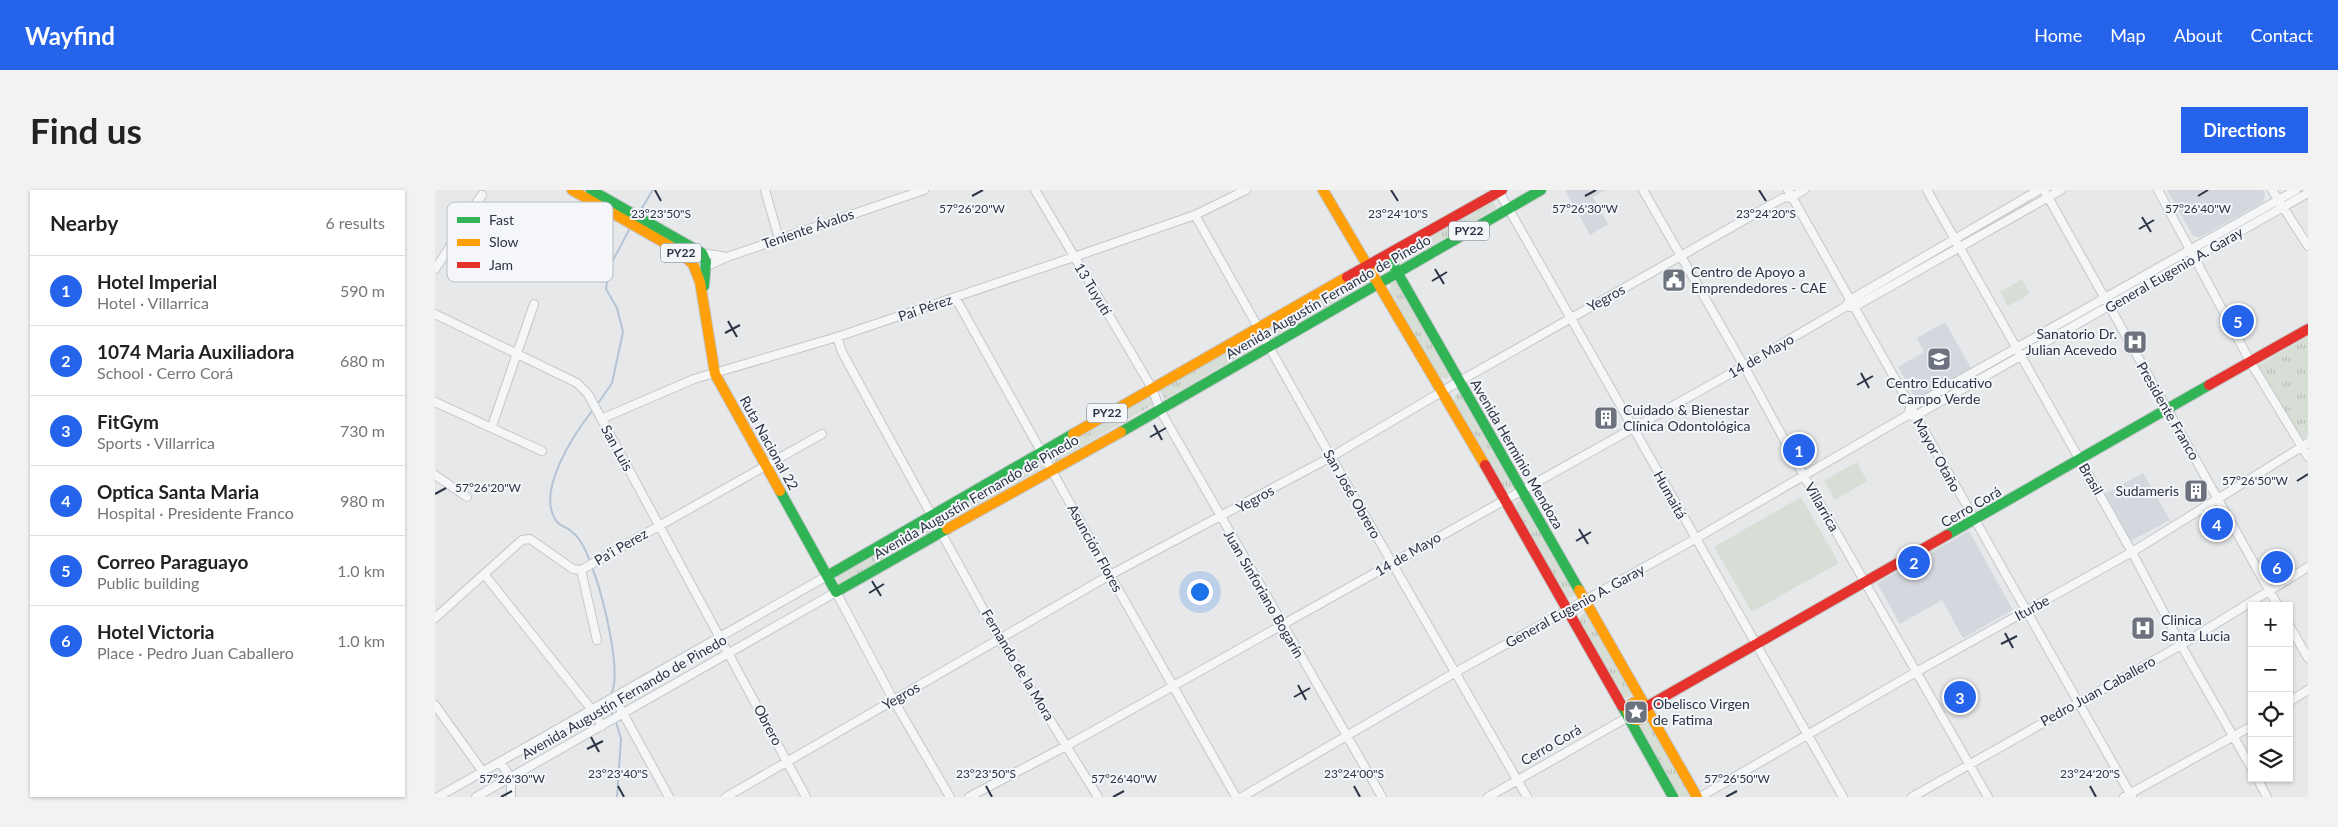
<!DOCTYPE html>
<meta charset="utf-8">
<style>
body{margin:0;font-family:Lato,sans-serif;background:#f2f2f2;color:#222}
.controls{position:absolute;right:15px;bottom:15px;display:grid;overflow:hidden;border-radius:0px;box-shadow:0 1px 4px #0004}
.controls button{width:45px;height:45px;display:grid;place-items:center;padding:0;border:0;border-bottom:1px solid #e0e0e0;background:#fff;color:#222;font:25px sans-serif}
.you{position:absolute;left:764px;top:401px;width:18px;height:18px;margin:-12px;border:4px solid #fff;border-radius:50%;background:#1a73e8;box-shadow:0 0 0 8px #1a73e833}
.badge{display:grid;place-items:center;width:32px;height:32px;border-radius:50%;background:#2563eb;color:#fff;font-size:16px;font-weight:700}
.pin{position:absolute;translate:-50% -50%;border:2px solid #fff;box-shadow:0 1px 5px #0006}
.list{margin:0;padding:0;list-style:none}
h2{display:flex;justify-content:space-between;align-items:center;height:65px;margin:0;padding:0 20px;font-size:21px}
h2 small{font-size:16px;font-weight:400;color:#767676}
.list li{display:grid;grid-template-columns:32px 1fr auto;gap:15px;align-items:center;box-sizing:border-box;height:70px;padding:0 20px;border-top:1px solid #e0e0e0}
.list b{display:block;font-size:19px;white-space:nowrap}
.list p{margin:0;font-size:16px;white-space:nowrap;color:#767676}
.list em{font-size:16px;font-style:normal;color:#767676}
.icon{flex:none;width:28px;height:28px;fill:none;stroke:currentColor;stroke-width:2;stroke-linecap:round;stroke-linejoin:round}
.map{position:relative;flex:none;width:1873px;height:607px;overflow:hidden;border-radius:0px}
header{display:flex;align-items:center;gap:30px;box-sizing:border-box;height:70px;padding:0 25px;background:#2563eb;color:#fff}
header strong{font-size:24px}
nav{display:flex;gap:28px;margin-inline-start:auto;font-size:18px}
.intro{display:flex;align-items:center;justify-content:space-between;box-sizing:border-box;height:120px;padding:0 30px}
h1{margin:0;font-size:35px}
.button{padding:12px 22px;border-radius:0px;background:#2563eb;color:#fff;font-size:18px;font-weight:700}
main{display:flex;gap:30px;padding:0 30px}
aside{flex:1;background:#fff;border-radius:0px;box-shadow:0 1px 4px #0004}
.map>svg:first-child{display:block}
.built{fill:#d4d7dd}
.park{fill:url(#park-tufts)}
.pitch{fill:#d6ded6}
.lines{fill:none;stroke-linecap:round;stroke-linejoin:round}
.stream{stroke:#b4c4d5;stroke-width:2}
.street-casing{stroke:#c4c6c8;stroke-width:10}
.fast-casing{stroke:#c4c6c8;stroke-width:12}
.slow-casing{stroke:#c4c6c8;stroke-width:12}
.jam-casing{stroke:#c4c6c8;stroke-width:12}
.street{stroke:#f5f6f7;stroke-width:8}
.fast{stroke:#30b455;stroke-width:10}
.slow{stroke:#ff9f0a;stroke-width:10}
.jam{stroke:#e5322d;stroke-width:10}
.ticks{fill:none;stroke:#2b3445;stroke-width:2}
.labels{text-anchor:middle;stroke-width:4;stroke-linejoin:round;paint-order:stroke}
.shield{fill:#f4f6f9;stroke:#676e7b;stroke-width:1}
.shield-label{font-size:12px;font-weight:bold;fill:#2b3445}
.street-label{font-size:14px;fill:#2b3445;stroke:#f4f6f9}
.poi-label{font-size:14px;fill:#2b3445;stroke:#f4f6f9;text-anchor:start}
.key{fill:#f4f6f9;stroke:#b8bcc3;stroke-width:1}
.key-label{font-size:14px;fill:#2b3445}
.ticks-label{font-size:12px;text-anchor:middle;fill:#2b3445;stroke:#f4f6f9;stroke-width:4;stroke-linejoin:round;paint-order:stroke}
</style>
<header>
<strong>Wayfind</strong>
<nav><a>Home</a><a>Map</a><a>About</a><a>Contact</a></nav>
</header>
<div class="intro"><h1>Find us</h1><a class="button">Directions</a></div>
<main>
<aside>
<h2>Nearby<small>6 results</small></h2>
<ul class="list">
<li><span class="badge">1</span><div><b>Hotel Imperial</b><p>Hotel · Villarrica</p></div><em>590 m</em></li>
<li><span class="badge">2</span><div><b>1074 Maria Auxiliadora</b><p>School · Cerro Corá</p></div><em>680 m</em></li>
<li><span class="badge">3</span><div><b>FitGym</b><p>Sports · Villarrica</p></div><em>730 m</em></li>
<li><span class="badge">4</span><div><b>Optica Santa Maria</b><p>Hospital · Presidente Franco</p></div><em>980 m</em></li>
<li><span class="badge">5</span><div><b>Correo Paraguayo</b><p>Public building</p></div><em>1.0 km</em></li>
<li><span class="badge">6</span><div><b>Hotel Victoria</b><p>Place · Pedro Juan Caballero</p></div><em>1.0 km</em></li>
</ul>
</aside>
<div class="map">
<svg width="1873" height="607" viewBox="0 0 1873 607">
<defs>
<pattern id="park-tufts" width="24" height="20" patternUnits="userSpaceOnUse" patternTransform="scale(1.25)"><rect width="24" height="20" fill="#d6ded6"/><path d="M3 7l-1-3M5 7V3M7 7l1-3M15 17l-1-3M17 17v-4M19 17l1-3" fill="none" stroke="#b8bfb9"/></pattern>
</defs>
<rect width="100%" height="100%" fill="#e6e8ea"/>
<path class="built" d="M1130,0h41l-13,7 15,27 -18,11z
M1732,0h96l2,4 -2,8 -63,35 -7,-1z
M1510,132l26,46 -55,31 -18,-32 26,-15 -7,-14z
M1708,283l27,47 -39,21 -26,-47z
M1534,341l44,79 -50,28 -21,-38 -42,24 -23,-41z"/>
<path class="park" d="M1058,12l4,6 -94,54 -2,-2v-7z
M931,82l5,9 -99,57 -5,-9z
M959,92l5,1 51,91 -2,4 -5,1 -4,-3 -49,-85v-7z
M819,144l6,10 -95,55 -6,-10z
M1873,146v100l-6,3 -44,-73z
M713,203l6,11 -99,58 -6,-10z
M1024,203h2l53,92 -3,4 -4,1 -4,-3 -49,-85 1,-7z
M603,267l6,10 -95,56 -7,-11z
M1085,310l2,1 53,90 -3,6h-7l-51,-90 2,-4z
M497,327l6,10 -98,58 -6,-12z
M1150,423h2l45,81 -3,3 -4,1 -4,-3 -41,-73 1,-6z
M1208,532l7,1 39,70 -1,4 -11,-1 -37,-67z"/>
<path class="pitch" d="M1587,89l8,15 -22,12 -8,-14z
M1422,272l10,19 -32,19 -11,-19z
M1366,307l38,66 -87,49 -38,-65z"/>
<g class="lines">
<path class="stream" d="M205,21l13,-21
M164,212l13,-19 11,-51 -6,-24 -11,-19 3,-21 21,-40
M154,369c-4,-11 -9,-22 -19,-29 -6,-4 -11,-4 -15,-11 -18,-29 19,-85 37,-108
M158,380c9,22 31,107 17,126
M173,515l5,10
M181,532l5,17 -4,58"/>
<g class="street-casing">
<path id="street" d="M330,0l14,49
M600,0l117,198 8,22 222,387
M1063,0l345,607
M1208,0l101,176 60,110 184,321
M1353,0l344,607
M1492,0l205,362 49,93 71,124
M1609,0l234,416
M1723,0l93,173 57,94
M1837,0l36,56
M760,25l136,242 196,340
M267,63l25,4
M270,77l22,-10 197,-67
M0,79c18,-24 29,-50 47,-74
M520,107l155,278 126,222
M1415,117h4l207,-117
M0,124l142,69 11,11 218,403
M402,147l5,15 157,286 99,159
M0,212l107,49
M1477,226h3l393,-223
M166,229l93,-40 143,-42 237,-80 121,-42 51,-25
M57,236l42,-122
M0,285l32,22
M146,380l16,70
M49,384l108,136 10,16
M0,428l87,-78 8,-1 43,30 8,1 241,-136
M1854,435l19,33
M179,507l55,100
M1854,512l19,-12
M0,515l48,67
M65,572l11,16v19
M1822,588l10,19
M3,607l389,-221
M41,607l360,-205 58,109 56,96
M291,607l384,-222 221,-118 129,-76 323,-183 9,-1 12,-7
M534,607l99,-52 676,-379 101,-59 5,-7 189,-110
M807,607l214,-125 239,-133 213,-124 2,-7 386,-218
M1053,607l140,-80
M1265,607l209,-121 223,-124 176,-109
M1477,607l269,-152 127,-78
M1689,607l128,-71"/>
</g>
<g class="fast-casing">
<path id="fast" d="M156,0l111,63 4,9 -2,24
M954,64l8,18 182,318
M686,242l420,-242
M345,301l56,101 111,-63
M1512,345l262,-150
M392,386l246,-142
M1187,516l51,91"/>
</g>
<g class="slow-casing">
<path id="slow" d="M137,0l105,60 16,14 7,18 15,92 65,117
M888,0l162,275
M638,244l274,-157
M512,339l174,-97
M1144,400l118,207
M1193 521a9 9 0 1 1 18 0a9 9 0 1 1-18 0Z"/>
</g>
<g class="jam-casing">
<path id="jam" d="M912,87l155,-87
M1774,195l99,-56
M1050,275l137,241
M1211,517l301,-172"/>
</g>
<use href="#street" class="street"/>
<use href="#fast" class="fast"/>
<use href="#slow" class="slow"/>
<use href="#jam" class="jam"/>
</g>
<path class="ticks" d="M220,0l6,11M956,0l7,11M1324,0l7,11M537,6l11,-6M1150,6l11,-6M1763,6l10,-6M1707,27l9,15M1704,39l15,-9M1000,79l9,15M997,91l15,-9M293,131l9,16M290,143l15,-8M1426,183l8,15M1422,195l16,-9M719,235l8,15M715,247l16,-9M1862,291l11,-7M0,304l11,-6M1144,339l9,15M1141,351l15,-9M437,391l9,15M434,403l15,-9M1570,443l8,15M1566,454l16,-8M863,495l8,15M859,507l16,-9M156,547l8,15M152,559l16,-8M183,596l6,11M551,596l6,11M919,596l6,11M1655,596l6,11M66,607l11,-6M678,607l11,-6M1291,607l11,-6"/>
<defs>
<g id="civic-square" transform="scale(1.25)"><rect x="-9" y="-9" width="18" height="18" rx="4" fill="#6c737f" stroke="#f4f6f9"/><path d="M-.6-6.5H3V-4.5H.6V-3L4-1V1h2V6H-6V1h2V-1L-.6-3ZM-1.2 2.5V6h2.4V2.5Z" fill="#fff"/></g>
<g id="hospital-square" transform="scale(1.25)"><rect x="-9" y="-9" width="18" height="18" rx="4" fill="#6c737f" stroke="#f4f6f9"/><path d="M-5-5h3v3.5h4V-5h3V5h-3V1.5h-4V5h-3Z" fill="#fff"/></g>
<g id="school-square" transform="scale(1.25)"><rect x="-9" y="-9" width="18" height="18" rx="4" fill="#6c737f" stroke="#f4f6f9"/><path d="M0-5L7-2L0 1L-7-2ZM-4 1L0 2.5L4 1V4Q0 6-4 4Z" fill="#fff"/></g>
<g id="building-square" transform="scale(1.25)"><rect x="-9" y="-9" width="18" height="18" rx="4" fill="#6c737f" stroke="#f4f6f9"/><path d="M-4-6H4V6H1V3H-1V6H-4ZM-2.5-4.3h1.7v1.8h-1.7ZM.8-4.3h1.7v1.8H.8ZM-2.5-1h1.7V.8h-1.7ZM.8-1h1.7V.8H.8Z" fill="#fff"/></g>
<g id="sight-square" transform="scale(1.25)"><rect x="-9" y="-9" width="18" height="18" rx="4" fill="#6c737f" stroke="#f4f6f9"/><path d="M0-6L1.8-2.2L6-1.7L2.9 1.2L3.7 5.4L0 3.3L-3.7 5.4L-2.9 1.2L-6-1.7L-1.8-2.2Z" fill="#fff"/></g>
</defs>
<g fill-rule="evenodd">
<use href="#civic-square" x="1239" y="90"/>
<use href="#hospital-square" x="1700" y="152"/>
<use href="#school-square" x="1504" y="169"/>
<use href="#building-square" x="1171" y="228"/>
<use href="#building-square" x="1761" y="301"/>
<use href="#hospital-square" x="1708" y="438"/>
<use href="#sight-square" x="1201" y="522"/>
</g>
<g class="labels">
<g class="shield">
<rect x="1014" y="31.5" width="40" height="19" rx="4"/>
<rect x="226" y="53.5" width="40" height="19" rx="4"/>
<rect x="652" y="213.5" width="40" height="19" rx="4"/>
</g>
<g class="shield-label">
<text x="1034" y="45">PY22</text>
<text x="246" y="67">PY22</text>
<text x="672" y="227">PY22</text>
</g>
<g class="street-label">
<text transform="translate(373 39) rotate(-19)" y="5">Teniente Ávalos</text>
<text transform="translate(1739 80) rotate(-30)" y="5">General Eugenio A. Garay</text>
<text transform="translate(658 99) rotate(59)" y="5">13 Tuyutí</text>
<text transform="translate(893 107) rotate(-30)" y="5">Avenida Augustín Fernando de Pinedo</text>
<text transform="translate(1171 108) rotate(-29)" y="5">Yegros</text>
<text transform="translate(490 118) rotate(-19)" y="5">Pai Pérez</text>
<text transform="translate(1326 166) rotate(-30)" y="5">14 de Mayo</text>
<text transform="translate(1733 221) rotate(60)" y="5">Presidente Franco</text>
<text transform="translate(334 253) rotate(61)" y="5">Ruta Nacional 22</text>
<text transform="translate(182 258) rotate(61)" y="5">San Luis</text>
<text transform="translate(1082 264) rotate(60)" y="5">Avenida Herminio Mendoza</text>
<text transform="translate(1502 265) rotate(61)" y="5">Mayor Otaño</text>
<text transform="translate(1656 289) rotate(60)" y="5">Brasil</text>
<text transform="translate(917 304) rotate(60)" y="5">San José Obrero</text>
<text transform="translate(1235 305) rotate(61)" y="5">Humaitá</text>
<text transform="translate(541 307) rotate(-30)" y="5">Avenida Augustín Fernando de Pinedo</text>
<text transform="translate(820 309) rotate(-29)" y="5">Yegros</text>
<text transform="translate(1387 317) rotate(60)" y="5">Villarrica</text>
<text transform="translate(1536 317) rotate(-30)" y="5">Cerro Corá</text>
<text transform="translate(186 357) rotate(-30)" y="5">Pa'i Perez</text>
<text transform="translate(660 358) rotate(61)" y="5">Asunción Flores</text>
<text transform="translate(973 364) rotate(-30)" y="5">14 de Mayo</text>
<text transform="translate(829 404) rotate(60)" y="5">Juan Sinforiano Bogarín</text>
<text transform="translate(1140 416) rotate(-29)" y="5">General Eugenio A. Garay</text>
<text transform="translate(1597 418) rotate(-29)" y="5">Iturbe</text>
<text transform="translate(583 475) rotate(59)" y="5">Fernando de la Mora</text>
<text transform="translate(1663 501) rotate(-29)" y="5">Pedro Juan Caballero</text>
<text transform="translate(466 506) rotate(-30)" y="5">Yegros</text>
<text transform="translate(189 507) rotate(-30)" y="5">Avenida Augustín Fernando de Pinedo</text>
<text transform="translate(333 535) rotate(62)" y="5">Obrero</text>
<text transform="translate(1116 555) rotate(-30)" y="5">Cerro Corá</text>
</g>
<g class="poi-label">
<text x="1256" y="87">Centro de Apoyo a<tspan x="1256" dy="16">Emprendedores - CAE</tspan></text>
<text x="1682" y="149" text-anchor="end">Sanatorio Dr.<tspan x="1682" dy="16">Julian Acevedo</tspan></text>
<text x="1504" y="198" text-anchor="middle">Centro Educativo<tspan x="1504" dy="16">Campo Verde</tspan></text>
<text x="1188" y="225">Cuidado &amp; Bienestar<tspan x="1188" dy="16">Clínica Odontológica</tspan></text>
<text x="1744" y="306" text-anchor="end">Sudameris</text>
<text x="1726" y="435">Clinica<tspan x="1726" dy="16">Santa Lucia</tspan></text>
<text x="1218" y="519">Obelisco Virgen<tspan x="1218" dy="16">de Fatima</tspan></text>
</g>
</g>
<rect x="12" y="12" width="166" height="80" rx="8" class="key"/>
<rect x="22" y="27" width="23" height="6" fill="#30b455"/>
<rect x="22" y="49" width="23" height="7" fill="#ff9f0a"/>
<rect x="22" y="72" width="23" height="6" fill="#e5322d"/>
<g class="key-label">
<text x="54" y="35">Fast</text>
<text x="54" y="57">Slow</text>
<text x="54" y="80">Jam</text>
</g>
<g class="ticks-label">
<text x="1150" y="23">57°26'30"W</text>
<text x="537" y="23">57°26'20"W</text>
<text x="1763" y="23">57°26'40"W</text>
<text x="226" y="28">23°23'50"S</text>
<text x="963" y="28">23°24'10"S</text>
<text x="1331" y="28">23°24'20"S</text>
<text x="1820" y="295">57°26'50"W</text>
<text x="53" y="302">57°26'20"W</text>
<text x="183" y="588">23°23'40"S</text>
<text x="551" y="588">23°23'50"S</text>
<text x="919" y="588">23°24'00"S</text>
<text x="1655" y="588">23°24'20"S</text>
<text x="77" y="593">57°26'30"W</text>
<text x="689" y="593">57°26'40"W</text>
<text x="1302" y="593">57°26'50"W</text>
</g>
</svg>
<div class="controls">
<button>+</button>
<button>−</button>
<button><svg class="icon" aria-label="locate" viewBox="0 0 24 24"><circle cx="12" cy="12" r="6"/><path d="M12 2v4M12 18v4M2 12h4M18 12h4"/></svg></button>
<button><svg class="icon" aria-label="layers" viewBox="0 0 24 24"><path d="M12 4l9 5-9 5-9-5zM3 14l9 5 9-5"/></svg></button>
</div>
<div class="you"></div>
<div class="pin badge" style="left:1364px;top:260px">1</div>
<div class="pin badge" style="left:1479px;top:372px">2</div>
<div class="pin badge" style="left:1525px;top:507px">3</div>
<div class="pin badge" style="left:1782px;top:334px">4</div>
<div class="pin badge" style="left:1803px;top:131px">5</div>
<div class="pin badge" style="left:1842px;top:377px">6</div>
</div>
</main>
